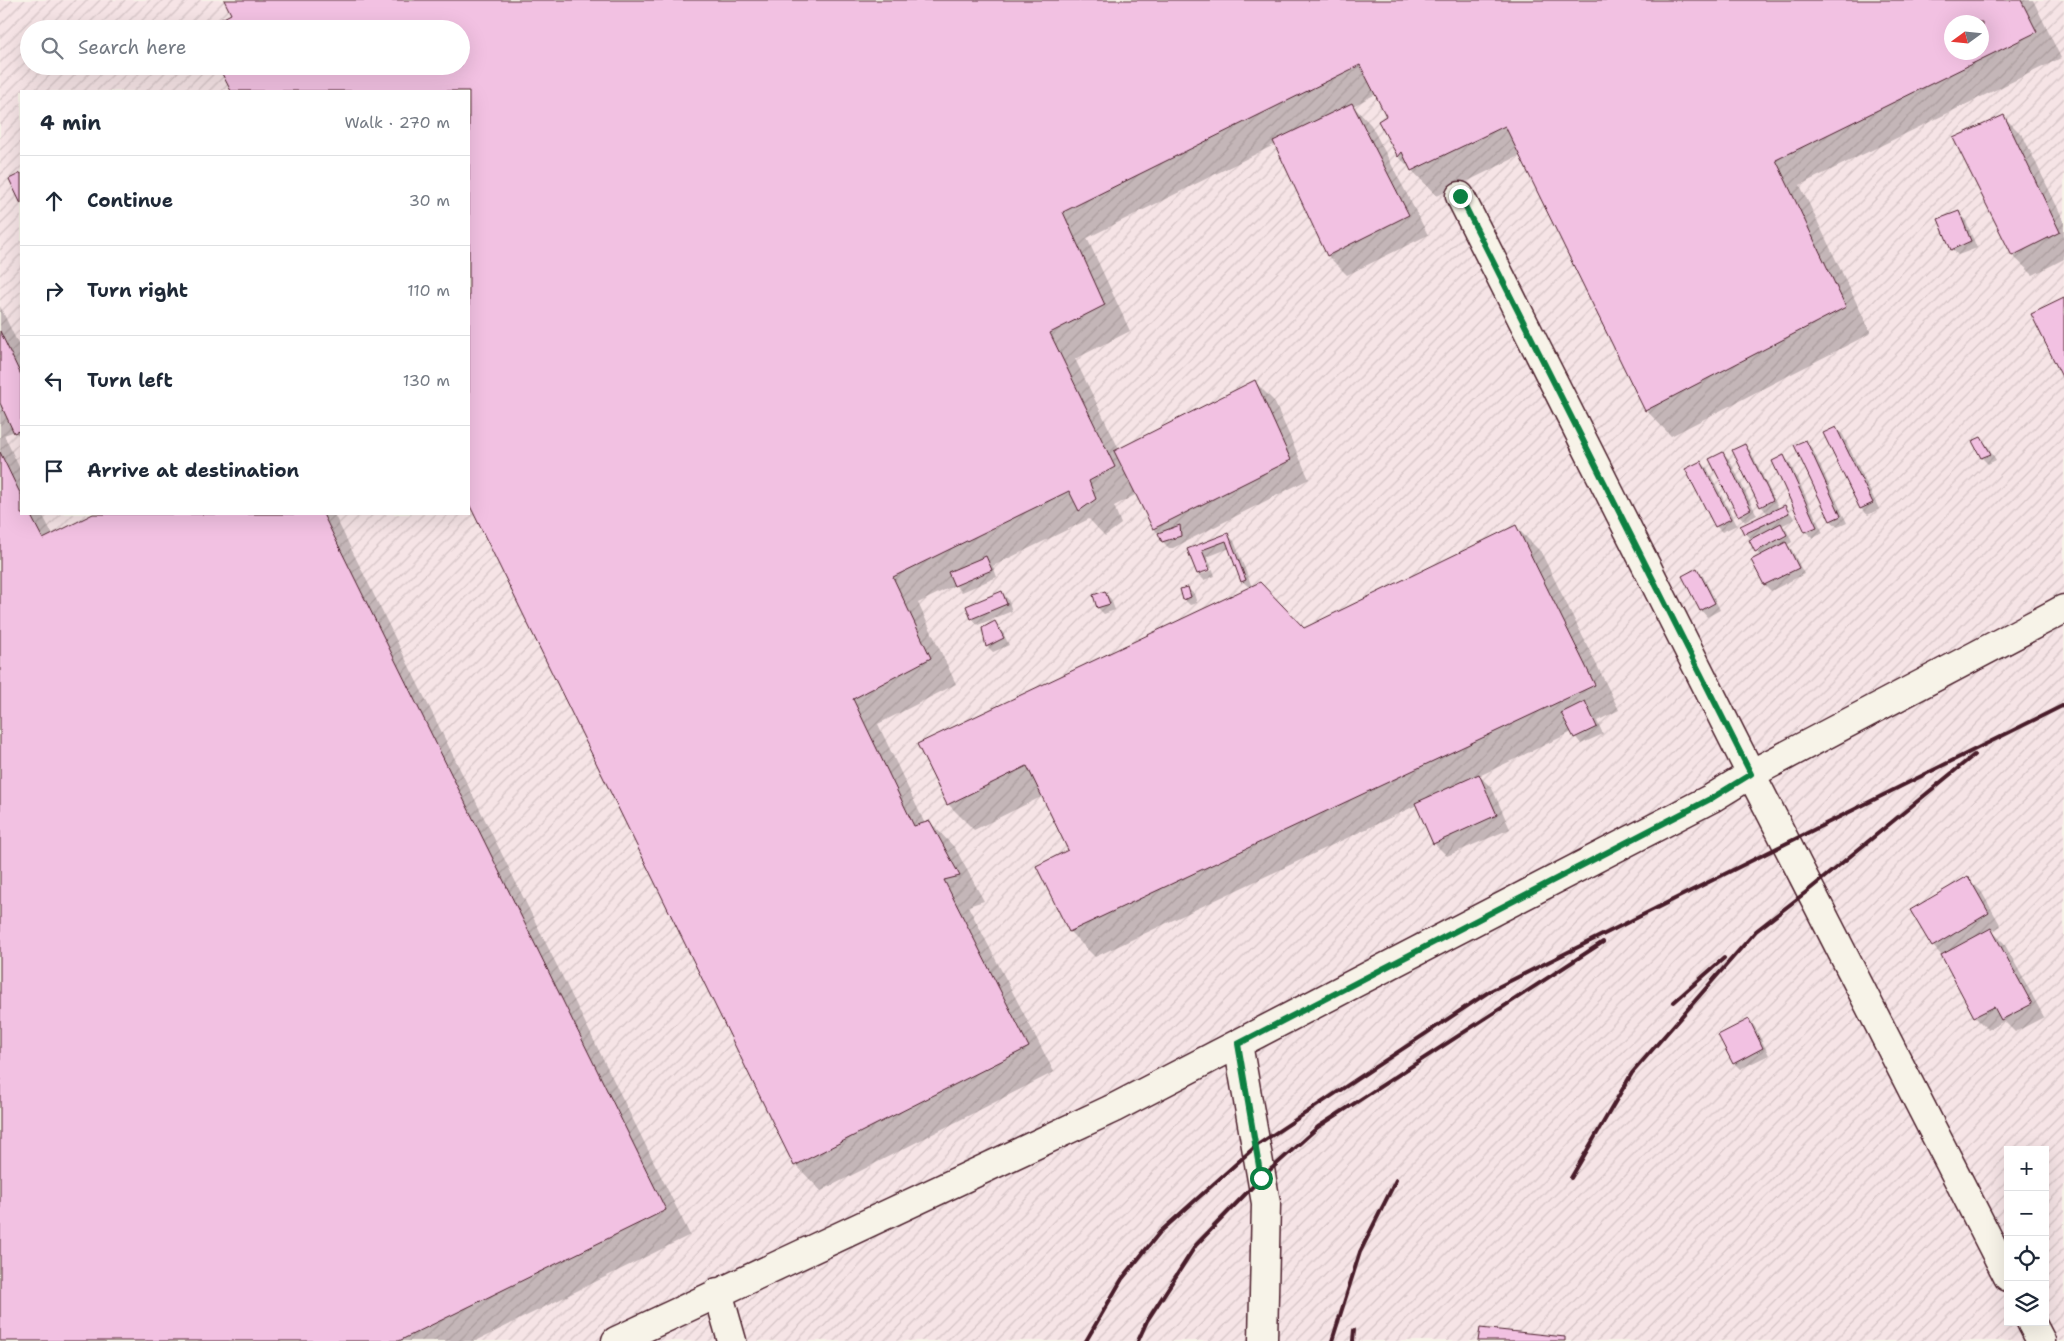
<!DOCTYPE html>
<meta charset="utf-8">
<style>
body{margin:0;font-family:"Shantell Sans",sans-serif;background:#f2f2f3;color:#1f2937}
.controls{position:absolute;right:15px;bottom:15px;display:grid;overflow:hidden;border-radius:0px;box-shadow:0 5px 20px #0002}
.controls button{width:45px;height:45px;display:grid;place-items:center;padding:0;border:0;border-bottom:1px solid #e0e1e3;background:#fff;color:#1f2937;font:25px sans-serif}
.compass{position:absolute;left:1944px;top:15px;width:45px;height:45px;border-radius:50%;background:#fff;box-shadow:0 5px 20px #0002;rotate:255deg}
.stop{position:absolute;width:15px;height:15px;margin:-11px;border:4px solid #0b8043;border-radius:50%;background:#fff}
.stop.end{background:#0b8043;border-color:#fff;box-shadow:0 1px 5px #0008}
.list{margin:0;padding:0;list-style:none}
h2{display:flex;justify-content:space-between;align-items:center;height:65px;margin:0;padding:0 20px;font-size:21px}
h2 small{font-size:16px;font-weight:400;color:#747a83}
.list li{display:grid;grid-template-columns:32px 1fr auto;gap:15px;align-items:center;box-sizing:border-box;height:90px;padding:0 20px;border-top:1px solid #e0e1e3}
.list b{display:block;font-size:19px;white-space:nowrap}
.list em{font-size:16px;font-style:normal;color:#747a83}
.icon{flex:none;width:28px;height:28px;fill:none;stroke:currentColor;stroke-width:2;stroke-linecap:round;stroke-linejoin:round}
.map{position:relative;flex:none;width:2064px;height:1341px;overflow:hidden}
.search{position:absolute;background:#fff;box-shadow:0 5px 20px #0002;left:20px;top:20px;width:450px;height:55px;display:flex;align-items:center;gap:12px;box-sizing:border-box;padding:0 18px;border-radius:28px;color:#747a83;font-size:19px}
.panel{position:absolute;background:#fff;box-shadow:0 5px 20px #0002;left:20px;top:90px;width:450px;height:425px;border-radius:0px}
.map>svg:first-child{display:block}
.industrial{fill:url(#industrial-furrows);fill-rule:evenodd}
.shadow{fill:#0003;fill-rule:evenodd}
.building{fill:#f2c1e2;stroke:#4a1f2b;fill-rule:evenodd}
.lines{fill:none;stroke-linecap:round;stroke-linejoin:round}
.minor-casing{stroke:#4a1f2b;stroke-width:31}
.minor{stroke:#f7f3e8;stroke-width:28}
.rail{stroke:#4a1f2b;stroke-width:4}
.route{stroke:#0b8043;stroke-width:6}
</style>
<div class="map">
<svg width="2064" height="1341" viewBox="0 0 2064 1341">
<defs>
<pattern id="industrial-furrows" width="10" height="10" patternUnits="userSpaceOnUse" patternTransform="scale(1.25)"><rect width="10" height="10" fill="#f6e4e6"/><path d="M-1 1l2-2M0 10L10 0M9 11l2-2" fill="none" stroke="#d4c3c5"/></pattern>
</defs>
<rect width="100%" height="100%" fill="#f7f3e8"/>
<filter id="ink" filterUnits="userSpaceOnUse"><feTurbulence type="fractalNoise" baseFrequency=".02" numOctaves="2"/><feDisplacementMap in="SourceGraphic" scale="10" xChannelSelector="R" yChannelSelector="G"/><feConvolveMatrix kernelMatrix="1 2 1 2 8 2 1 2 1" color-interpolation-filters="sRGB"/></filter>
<g filter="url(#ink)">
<path class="industrial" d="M0,0h2064v1341h-2064zM1952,22h30v30h-30zM29,29h432v37h-432zM21,91h448v423h-448zM2008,1150h37v172h-37z"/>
<path class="shadow" d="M226,0h1807l28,58 -261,127 71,148 -200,103 -25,-26 -125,-255 -84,41 -39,-40 -11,-39 -11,-23 -23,12 18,19 57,110 -81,40 -19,-19 -52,-112 -189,94 43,93 -55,28 44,90 136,-67 19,19 35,78 -136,69h-4l-6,-6 -3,-7 -6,-6 -17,-35 -23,12 7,18 -16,12 -16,-17 -96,47 4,11 -35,15 -7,-7 -37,18 38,81 -78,40 47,100 5,-2 25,26 29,53 -16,5 86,166 -233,119 -25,-26 -327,-664v-410h-236l-13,-25h241v-37l-228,-15zM1952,22h30v30h-30z
M2004,117l19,19 41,85v38l-31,16 -20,-19 -58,-117z
M1959,212l6,7 12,29 -19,7 -6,-6z
M0,306l21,44v88l-6,-7 -11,4 17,36v43h21l11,21 43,-21h238l356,721 -214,106h-476z
M1836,428l7,7 36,74 -11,6 -7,-6 -36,-75z
M1980,438l7,7 9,15 -8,4 -6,-6z
M1805,442l7,6 35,75 -9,4 -7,-6 -35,-75z
M1745,446l6,6 28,57 6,-3 10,13 -14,7 6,5 5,11 -5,3 5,5 12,24 -33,17 -6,-6 -12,-25 8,-4 -5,-5 -4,-12 -7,-6 23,-19 -7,-8z
M1723,453l6,6 28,56 -12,7 -6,-7z
M1784,457l6,6 33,70 -10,5 -7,-6 -32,-70z
M1701,462l6,6 30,57 -15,7 -6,-6z
M1516,527l25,25 78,158 -22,11 6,13 -22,10 -9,-12 -93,44 13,12 18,41 -63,27 -13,-13 -17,-38 -322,152 -25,-25v-81l-27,-55 -69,34 -26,-26 302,-216 -8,-7 -12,-33 -23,9 5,11 -12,4v3l13,-5 2,6 -11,4 -6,-6 -9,-24 39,-15 6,6 18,46 53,42z
M1697,570l6,6 17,34 -13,7 -6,-7z
M1187,588l7,6 3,9 -7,2 -6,-6z
M1001,593l7,6 4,12 -34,14 -6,-7z
M1105,593l6,6 4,11 -11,4 -6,-6z
M995,622l6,7 8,16 -16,7 -6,-6z
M1967,878l14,13 20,35 -9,5 12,12 40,74 -29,15 -11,-11 -16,9 -13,-13 -33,-61 -9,-10z
M1749,1020l6,7 14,28 -29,14 -6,-6z"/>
<path class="building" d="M224,0h1797l16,32 -261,128 70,147 -201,104 -140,-285 -94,45 -9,-19 -4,5 -20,-36 8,-5 -26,-51 -297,147 42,93 -55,28 65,134 -26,14 7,18 -17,12 -10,-20 -176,86 38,81 -78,41 61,127 16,-5 30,55 -16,4 85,167 -235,119 -325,-662v-413h-238l-13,-25h243v-37h-258l28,-15zM1952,22h30v30h-30z
M1352,103l57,112 -82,41 -54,-115z
M2004,115l56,117 -48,24 -59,-118z
M21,173v31l-12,-25z
M1959,211l12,30 -20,9 -13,-31z
M2064,298v83l-33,-67z
M0,331l21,44v55l-7,3 -14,-30z
M1255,380l36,80 -138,69 -39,-78z
M1836,427l37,76 -13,6 -37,-76z
M1981,437l10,17 -10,4 -9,-17z
M1806,440l35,76 -11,5 -36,-76z
M1745,444l28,56 -13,7 -28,-57z
M0,452l21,43v19h9l13,25 50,-25h230l343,696 -267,131h-399z
M1723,452l28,57 -13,7 -29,-57z
M1784,455l33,72 -12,5 -33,-71z
M1701,461l30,58 -16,8 -30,-58z
M1785,505l4,8 -45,21 -4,-8z
M1781,523l6,12 -32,17 -6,-12z
M1180,525l1,11 -19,6 -4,-9z
M1516,525l79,160 -526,247 -33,-66 32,-16 -41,-84 -80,39 -30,-61 343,-162 44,46z
M1228,533l18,47 -5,2 -15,-41 -24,9 8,20 -13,4 -10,-25z
M1786,542l13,26 -35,17 -13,-25z
M986,556l6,14 -38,16 -6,-14z
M1697,568l18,35 -15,8 -18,-35z
M1188,587l3,10 -8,3 -3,-11z
M1002,591l5,13 -36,15 -5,-13z
M1105,591l5,13 -13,4 -4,-13z
M995,621l9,17 -18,9 -4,-19z
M1585,701l12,26 -23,11 -13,-25z
M1479,774l18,41 -64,29 -18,-41z
M1968,876l21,37 -57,34 -22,-37z
M1991,928l41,76 -31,16 -7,-13 -20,10 -33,-62z
M1749,1019l14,29 -30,16 -15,-29z
M1480,1328l85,9v4h-87z"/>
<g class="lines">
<g class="minor-casing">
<path id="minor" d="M1460,196l291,578 257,503
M1238,1044l28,159 -3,138
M718,1292l14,49
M2031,1322l10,19
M616,1341l498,-233 598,-310 39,-24 313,-165"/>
</g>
<use href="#minor" class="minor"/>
<path class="rail" d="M1674,1002l50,-44
M1571,1178l61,-105 124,-142 54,-42 164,-134
M1086,1341l36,-62 38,-47 96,-86 234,-155 574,-286
M1138,1341l9,-20 49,-76 65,-67 57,-51 285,-185
M1332,1341l28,-89 36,-72
M1353,1341l1,-11"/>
</g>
</g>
<g class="lines" filter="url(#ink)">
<path class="route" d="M1261,1178l-23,-134 474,-246 39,-24 -291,-578"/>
</g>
</svg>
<div class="controls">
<button>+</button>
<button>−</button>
<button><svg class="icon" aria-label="locate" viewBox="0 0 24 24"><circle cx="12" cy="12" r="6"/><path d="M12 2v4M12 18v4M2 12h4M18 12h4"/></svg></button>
<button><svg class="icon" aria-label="layers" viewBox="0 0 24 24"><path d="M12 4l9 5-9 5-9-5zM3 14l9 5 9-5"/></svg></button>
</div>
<svg class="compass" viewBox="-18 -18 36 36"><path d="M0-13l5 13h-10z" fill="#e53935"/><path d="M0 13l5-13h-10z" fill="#747a83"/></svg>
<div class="stop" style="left:1261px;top:1178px"></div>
<div class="stop end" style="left:1460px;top:196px"></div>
<div class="search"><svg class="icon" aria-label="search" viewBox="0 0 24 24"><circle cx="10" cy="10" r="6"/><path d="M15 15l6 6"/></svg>Search here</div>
<section class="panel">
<h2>4 min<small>Walk · 270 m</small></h2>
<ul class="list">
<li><svg class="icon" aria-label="ahead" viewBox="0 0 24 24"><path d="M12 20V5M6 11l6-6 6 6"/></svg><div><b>Continue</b></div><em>30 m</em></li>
<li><svg class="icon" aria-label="right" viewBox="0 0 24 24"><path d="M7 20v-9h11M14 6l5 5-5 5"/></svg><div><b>Turn right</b></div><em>110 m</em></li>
<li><svg class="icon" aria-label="left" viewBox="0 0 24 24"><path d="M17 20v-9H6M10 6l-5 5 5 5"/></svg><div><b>Turn left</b></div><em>130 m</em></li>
<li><svg class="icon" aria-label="arrive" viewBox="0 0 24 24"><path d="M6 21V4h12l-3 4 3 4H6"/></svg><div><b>Arrive at destination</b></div></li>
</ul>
</section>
</div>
